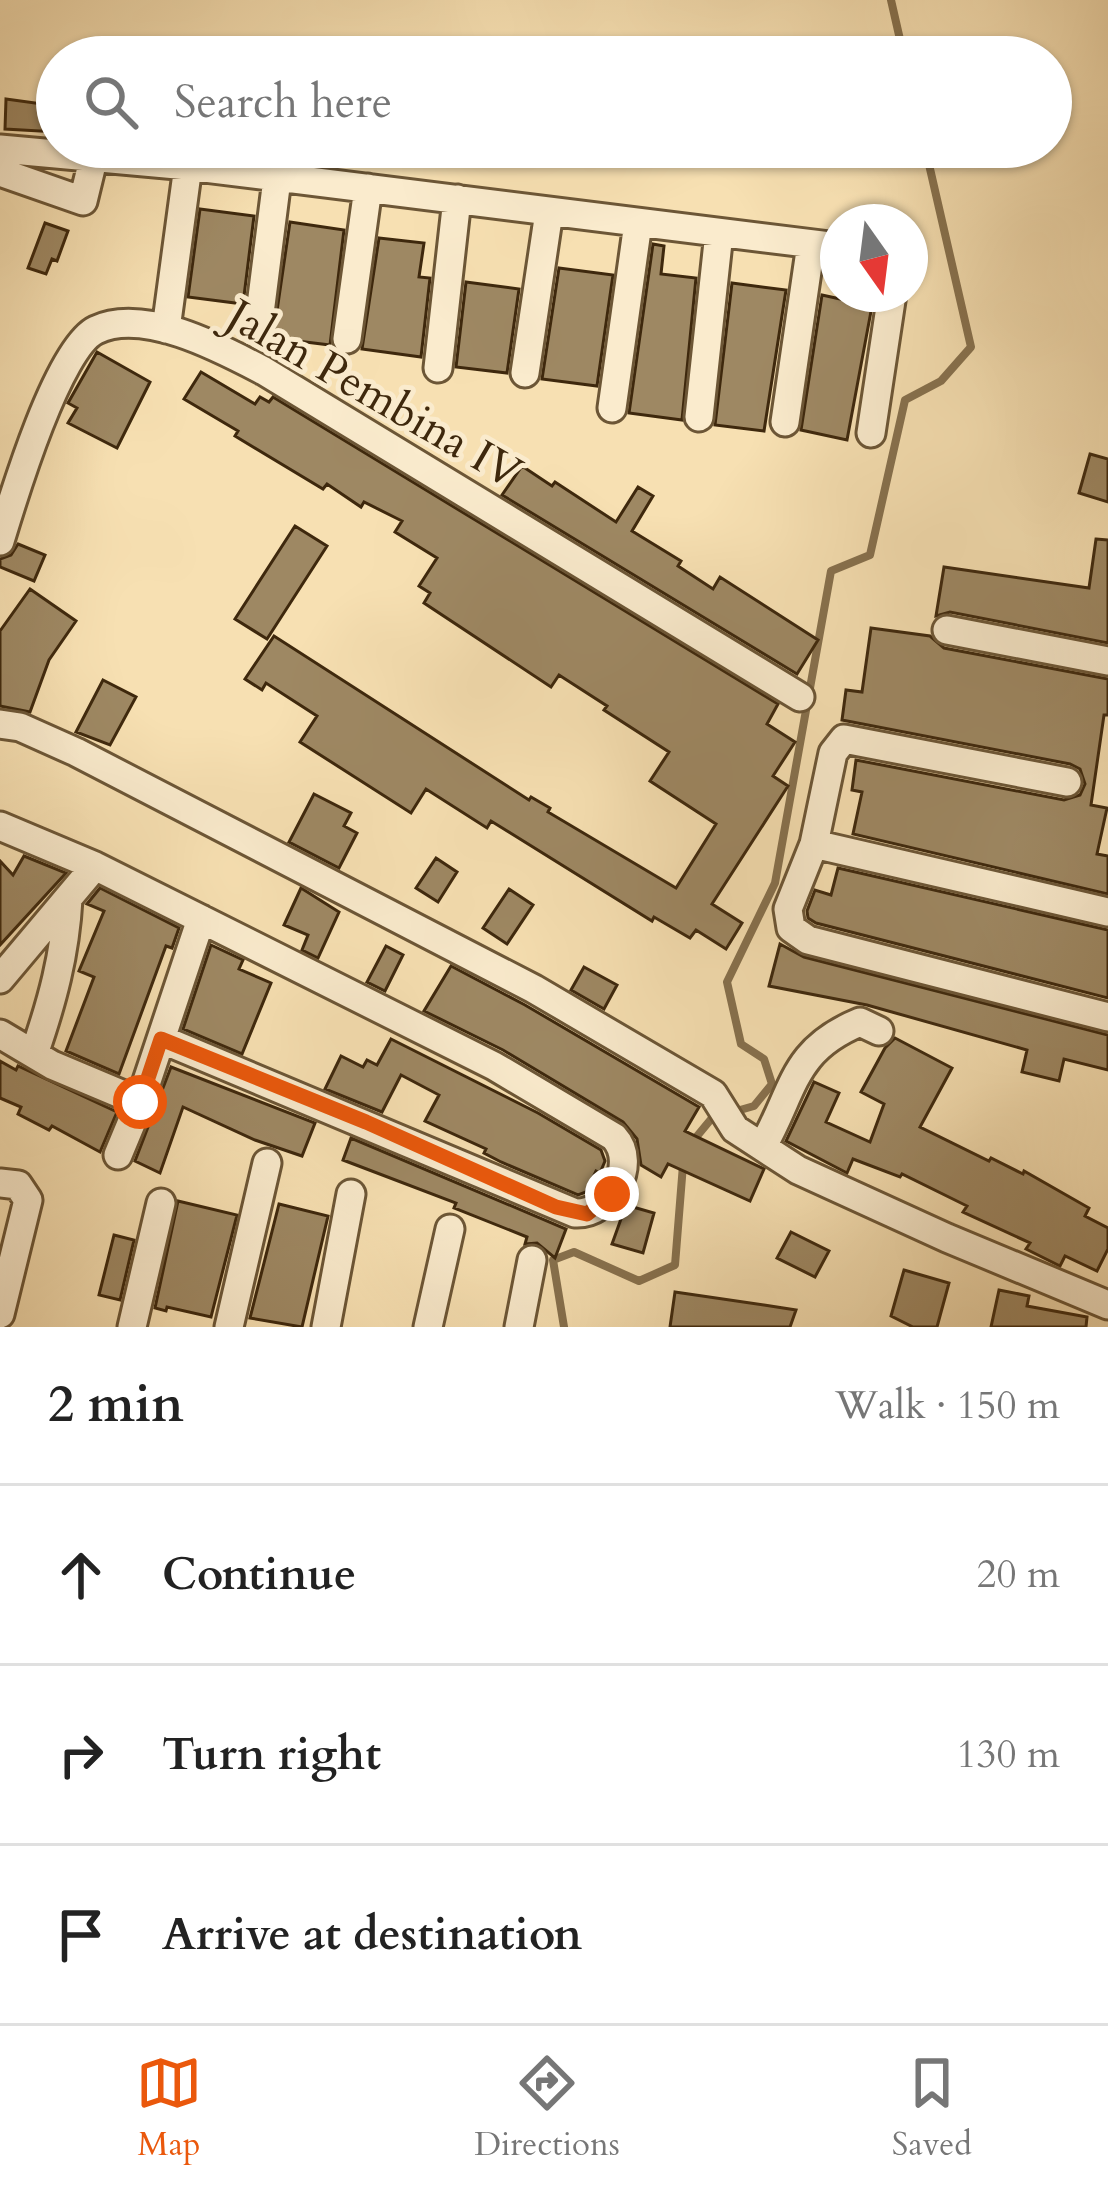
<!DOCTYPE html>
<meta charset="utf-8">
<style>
body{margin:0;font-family:Cardo,serif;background:#f6f6f6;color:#222}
.compass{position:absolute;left:820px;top:204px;width:108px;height:108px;border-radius:50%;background:#fff;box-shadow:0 3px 9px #0004;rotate:166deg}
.stop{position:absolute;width:36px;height:36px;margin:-27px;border:9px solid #ea580c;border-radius:50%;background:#fff}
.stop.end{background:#ea580c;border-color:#fff;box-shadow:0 3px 12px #0008}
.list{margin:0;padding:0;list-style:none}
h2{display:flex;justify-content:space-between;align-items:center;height:156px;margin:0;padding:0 48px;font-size:51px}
h2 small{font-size:39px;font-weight:400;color:#767676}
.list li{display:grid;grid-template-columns:78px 1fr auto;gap:36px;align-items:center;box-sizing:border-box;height:180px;padding:0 48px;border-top:3px solid #e0e0e0}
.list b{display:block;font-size:45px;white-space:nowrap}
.list em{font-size:39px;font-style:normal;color:#767676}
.icon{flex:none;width:66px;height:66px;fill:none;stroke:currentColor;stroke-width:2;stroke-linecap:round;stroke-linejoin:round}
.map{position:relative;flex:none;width:1108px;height:1327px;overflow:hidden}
.search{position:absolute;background:#fff;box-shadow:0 3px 9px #0004;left:36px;right:36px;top:36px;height:132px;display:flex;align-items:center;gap:30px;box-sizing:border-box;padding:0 42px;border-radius:66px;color:#767676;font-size:45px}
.sheet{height:696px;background:#fff}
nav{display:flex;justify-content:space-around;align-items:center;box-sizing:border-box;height:168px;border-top:3px solid #e0e0e0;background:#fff;font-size:33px;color:#767676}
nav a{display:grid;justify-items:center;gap:6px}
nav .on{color:#ea580c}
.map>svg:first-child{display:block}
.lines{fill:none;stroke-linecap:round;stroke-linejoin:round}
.stream{stroke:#87714e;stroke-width:8}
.building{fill:#9e8863;stroke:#3e280d;stroke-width:3}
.street-casing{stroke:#6c5636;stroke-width:33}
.street{stroke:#faebcd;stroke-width:27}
.route{stroke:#ea580c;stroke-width:15}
.labels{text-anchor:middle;stroke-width:10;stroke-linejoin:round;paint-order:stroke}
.street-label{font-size:45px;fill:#3e280d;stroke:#faebcd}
</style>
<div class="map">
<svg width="1108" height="1327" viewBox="0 0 1108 1327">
<rect width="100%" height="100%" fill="#f7e0b2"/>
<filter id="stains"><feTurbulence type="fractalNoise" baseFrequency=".00167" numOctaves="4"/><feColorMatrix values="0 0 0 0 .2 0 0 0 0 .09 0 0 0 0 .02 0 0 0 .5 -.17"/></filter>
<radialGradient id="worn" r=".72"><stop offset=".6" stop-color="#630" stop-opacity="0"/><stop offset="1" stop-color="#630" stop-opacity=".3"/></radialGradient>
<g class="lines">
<path class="stream" d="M891,0l13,57
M693,1141l19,-23 42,-12 18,-22 -8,-25 -23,-15 -14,-62 48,-99 56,-312 39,-16 35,-155 36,-19 30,-34 -46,-200
M564,1327l-11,-67 21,-8 65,29 36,-16 8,-100"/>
</g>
<path class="building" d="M6,99l51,7v26l-52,-3z
M200,209l54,7 -11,88 -55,-7z
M290,222l54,8 -14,115 -57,-7z
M45,223l23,8 -11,30 -5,-2 -6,15 -18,-6z
M379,238l45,5 -5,34 11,1 -9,79 -59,-8z
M653,244l11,2 -3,28 35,4 -14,142 -53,-7z
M559,268l54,7 -16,111 -55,-7z
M466,282l53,7 -12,84 -51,-6z
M732,283l54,7 -22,141 -49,-6z
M822,295l50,11 -25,134 -46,-10z
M97,352l53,30 -33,66 -49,-25 9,-15 -9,-5z
M201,372l54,32 5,-7 9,5 4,-5 505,307 -11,20 28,18 -22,34 15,10 -76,118 30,19 -16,26 -30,-19 -6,8 -36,-21 -2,4 -161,-100 -4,7 -61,-39 -15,24 -111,-71 17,-26 -51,-33 -4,7 -17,-11 29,-43 255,164 2,-3 19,11 -2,4 128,76 40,-64 -66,-43 19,-29 -65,-42 3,-4 -48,-31 -8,12 -127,-84 6,-10 -11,-7 18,-28 -42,-26 7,-11 -38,-19 -3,5 -34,-23 -4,5 -88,-53 3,-5 -54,-32z
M1090,454l18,5v43l-29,-9z
M522,466l30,20 3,-4 61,40 22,-35 15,9 -21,35 49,30 -3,5 35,23 7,-12 98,63 -21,34 -295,-179z
M295,526l32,20 -60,93 -32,-20z
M1096,539l12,1v103l-158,-31 -14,4 8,-49 145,21z
M18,544l27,11 -11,26 -34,-14v-8l11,-4z
M30,589l46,32 -27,39 -19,52 -30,-6v-75z
M871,628l59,8 14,12 164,31v36h-4l-13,90 16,3 -10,46 11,2v38l-255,-60 9,-42 -10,-2 4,-30 208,40 16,-5 5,-11 -5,-15 -10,-5 -228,-44 4,-30 16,2z
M103,680l33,17 -26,48 -34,-13z
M314,794l37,19 -7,13 13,7 -18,35 -50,-26z
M24,856l42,17 -66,72v-84l13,14z
M436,858l21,14 -19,30 -22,-14z
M838,868l270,62v68l-292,-75 -8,-5 -1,-7 8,-21 16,5z
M100,888l79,40 -7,20 -6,-2 -47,128 -53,-23 28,-74 -15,-6 25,-60 -17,-7z
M301,888l38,24 -21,46 -16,-8 6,-15 -24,-10z
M509,889l24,16 -26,39 -24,-16z
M780,944l24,13 304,78v35l-44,-11 -5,22 -37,-9 5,-22 -160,-45 -98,-19z
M211,945l32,15 -4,9 32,14 -29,71 -59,-25z
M386,946l17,9 -18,36 -18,-9z
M451,966l74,39 174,102 -14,24 79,38 -14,32 -82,-37 -7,13 -20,-12 -4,-26 -14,-17 -120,-72 -79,-39z
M584,967l33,18 -13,24 -33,-19z
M895,1038l57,30 -32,59 69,34 2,-3 32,16 1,-3 65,37 -4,8 23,12v21l-11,22 -32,-15 -5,10 -34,-17 4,-6 -67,-31 4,-6 -65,-32 -2,3 -47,-18 -6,14 -61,-32 28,-59 25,11 -13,29 44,20 14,-38 -23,-12 24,-44z
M391,1039l147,74 63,37 4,11 -5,12 -4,-2 -10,21 -8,3 -77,-33 -17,-9 2,-4 -61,-28 14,-26 -38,-20 -19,37 -57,-23 16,-33 22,11 4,-7 10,5z
M0,1061l16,9 2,-4 99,46 -17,40 -48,-26 -3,4 -31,-16 3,-7 -21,-9z
M171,1067l144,56 -13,33 -47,-16 -72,-33 -23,66 -25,-12z
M351,1138l215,91 -11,29 -18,-15 -12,1 2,-7 -73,-29 2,-5 -113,-43z
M178,1201l59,14 -26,102 -44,-10 -1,4 -11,-3z
M279,1204l49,12 -26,111 -52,-9z
M626,1205l28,8 -11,40 -31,-9z
M791,1232l38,19 -14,26 -38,-19z
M114,1235l20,5 -14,60 -21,-5z
M904,1270l45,13 -12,44h-24l-22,-11z
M999,1290l30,6 -2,10 60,11 -1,10h-95z
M675,1292l89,13 32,5 -6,17h-120z"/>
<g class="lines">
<g class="street-casing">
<path id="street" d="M0,149l188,17 650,81
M0,172l83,29 11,-45
M166,329l22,-163
M258,329l19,-150
M347,339l21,-151
M438,368l19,-169
M525,373l24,-161
M612,408l26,-185
M699,417l20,-184
M785,422l26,-178
M871,433l21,-139
M0,541c13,-43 58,-193 96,-211 48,-23 126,19 168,41l536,326
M947,630l161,31
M0,724l20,3 56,25 458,237 179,105 22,35 63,41 149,68 161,67
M1067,782l-223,-43 -11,14 -19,91 294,68
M0,826l95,40 399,200 120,71c25,27 -4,78 -39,76l-414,-174
M814,844l-26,65 3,19 17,12 300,77
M0,979l95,-113
M0,1034l52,31 88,37
M34,1054c18,-52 31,-99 34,-155
M763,1146c32,-57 29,-96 97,-124l19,9
M118,1155l22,-53 61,-183
M0,1183l18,2 10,15 -28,114
M132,1327l29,-124
M229,1327l38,-164
M326,1327l25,-133
M428,1327l22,-98
M519,1327l13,-67"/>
</g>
<use href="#street" class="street"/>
</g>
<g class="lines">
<path class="route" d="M140,1102l21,-63 205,83 190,85 31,7 25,-20"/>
</g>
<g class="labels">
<g class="street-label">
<text transform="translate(375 393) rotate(30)" y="16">Jalan Pembina IV</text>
</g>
</g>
<rect width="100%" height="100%" filter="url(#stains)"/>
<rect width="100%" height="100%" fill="url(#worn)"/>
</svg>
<svg class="compass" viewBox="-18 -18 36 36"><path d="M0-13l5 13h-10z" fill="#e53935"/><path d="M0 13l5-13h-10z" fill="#767676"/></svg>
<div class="stop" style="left:140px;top:1102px"></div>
<div class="stop end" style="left:612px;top:1194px"></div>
<div class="search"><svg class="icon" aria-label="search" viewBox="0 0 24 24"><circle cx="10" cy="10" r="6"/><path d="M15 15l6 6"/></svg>Search here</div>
</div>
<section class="sheet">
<h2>2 min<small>Walk · 150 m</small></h2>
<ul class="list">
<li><svg class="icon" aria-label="ahead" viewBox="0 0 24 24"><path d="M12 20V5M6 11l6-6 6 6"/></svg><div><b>Continue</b></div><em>20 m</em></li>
<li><svg class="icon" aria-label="right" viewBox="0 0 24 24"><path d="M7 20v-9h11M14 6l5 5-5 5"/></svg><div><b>Turn right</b></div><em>130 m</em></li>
<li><svg class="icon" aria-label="arrive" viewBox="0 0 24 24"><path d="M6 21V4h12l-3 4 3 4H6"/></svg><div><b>Arrive at destination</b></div></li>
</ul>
</section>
<nav>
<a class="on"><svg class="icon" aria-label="map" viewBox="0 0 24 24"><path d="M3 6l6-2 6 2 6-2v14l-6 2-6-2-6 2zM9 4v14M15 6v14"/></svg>Map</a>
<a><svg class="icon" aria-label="directions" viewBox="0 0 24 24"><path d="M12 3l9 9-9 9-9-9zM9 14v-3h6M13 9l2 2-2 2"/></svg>Directions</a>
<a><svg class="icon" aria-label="saved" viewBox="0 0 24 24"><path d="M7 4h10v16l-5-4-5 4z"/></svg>Saved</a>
</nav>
